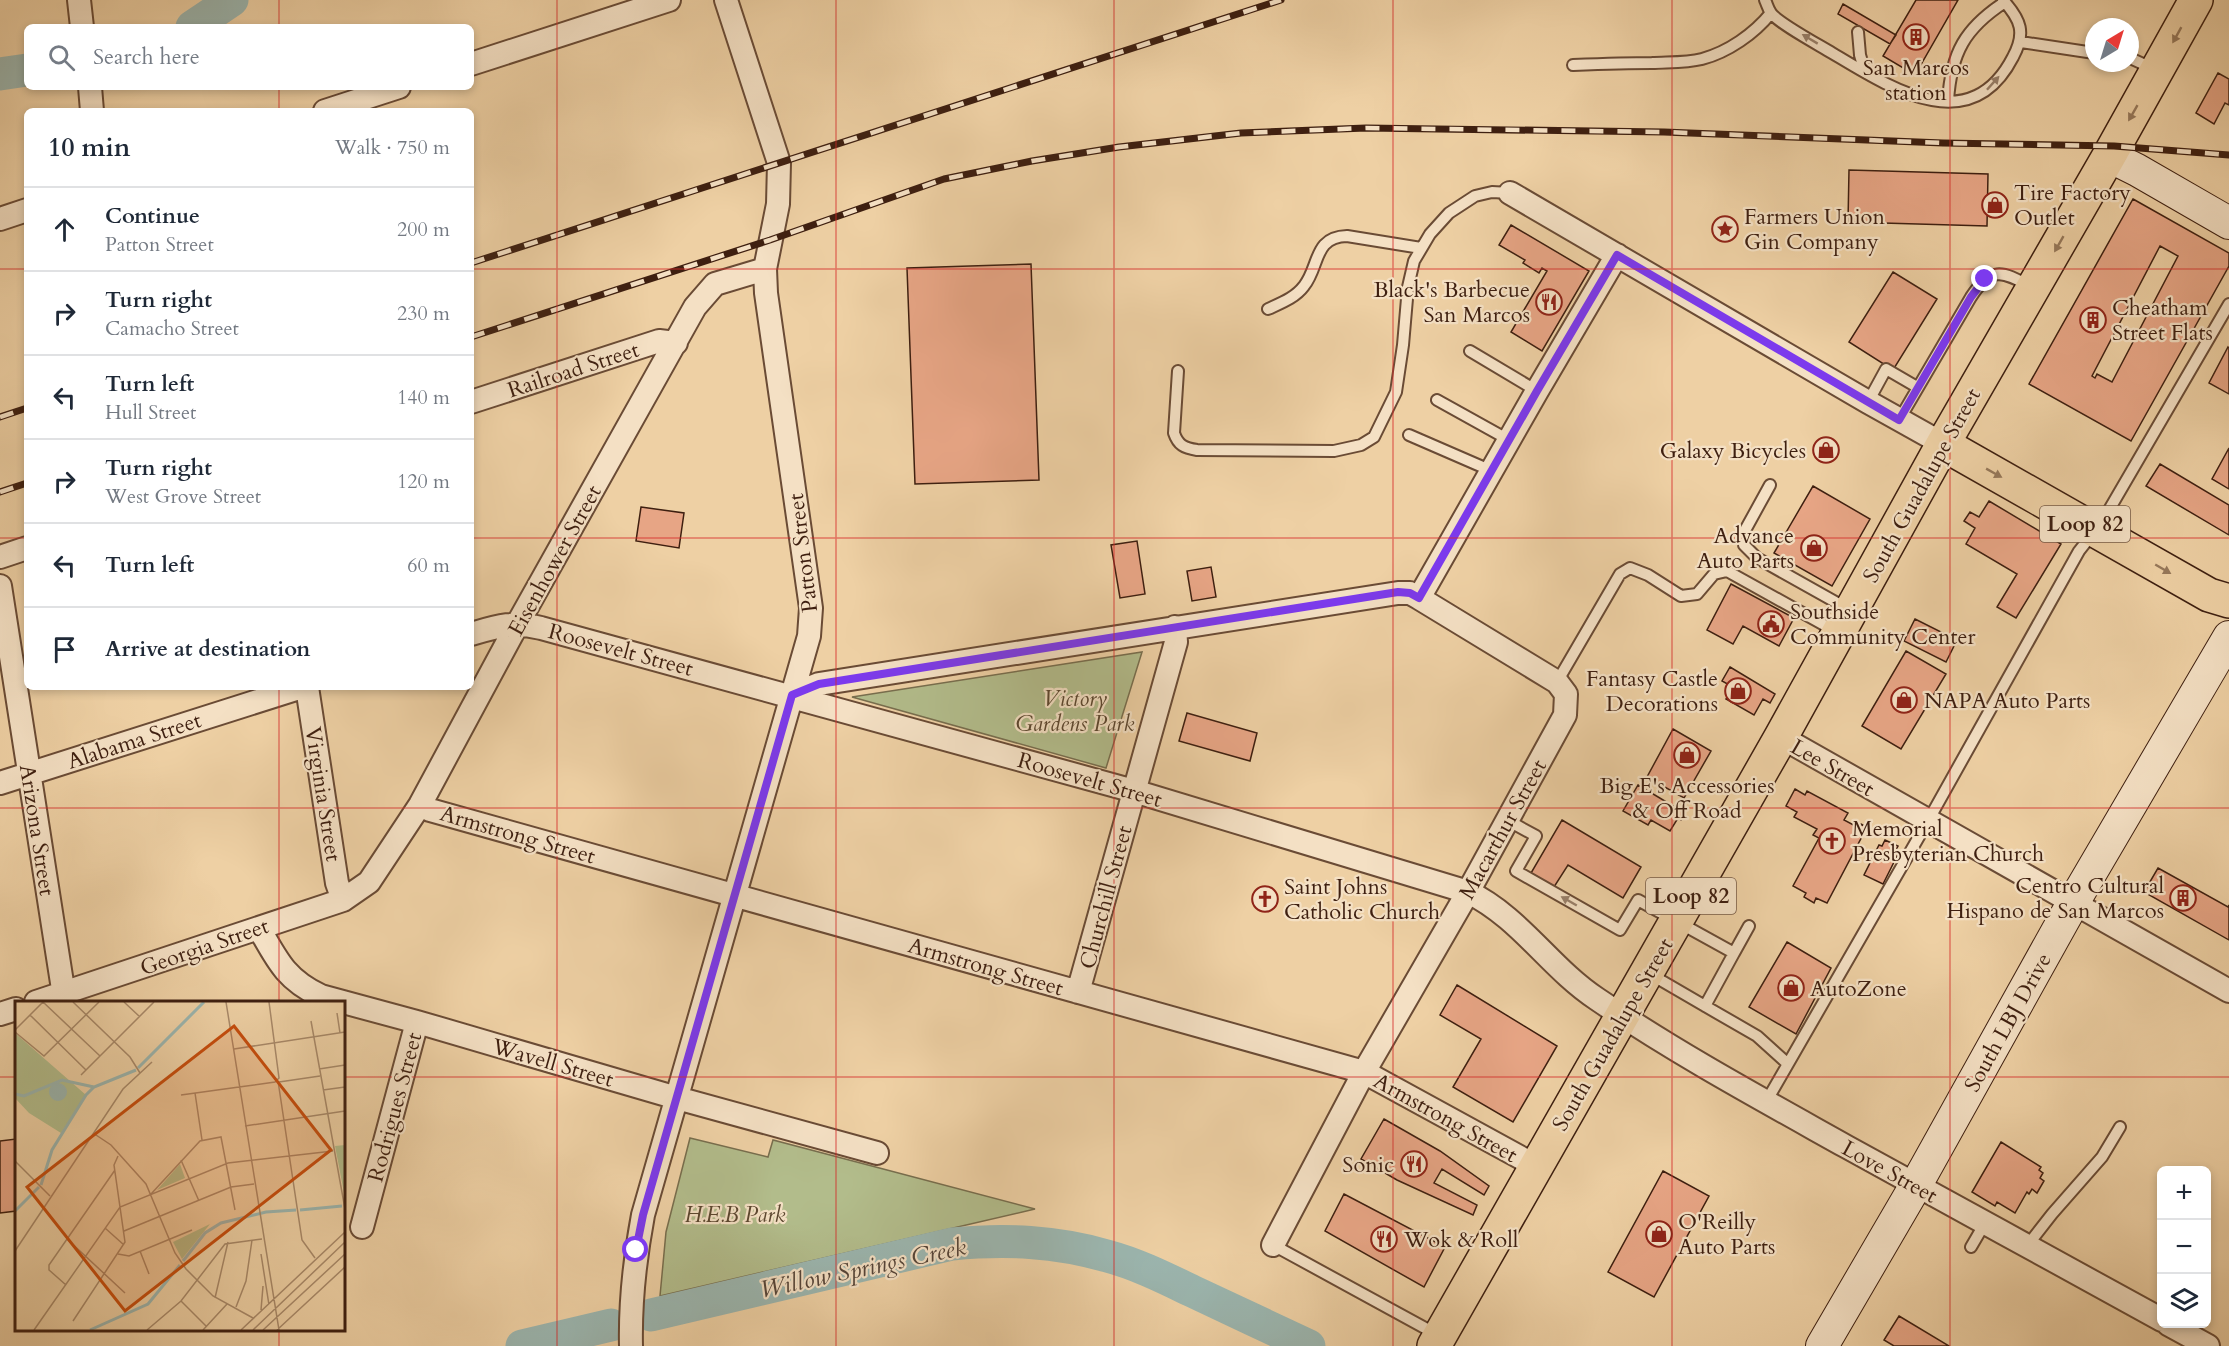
<!DOCTYPE html>
<meta charset="utf-8">
<style>
body{margin:0;font-family:Cardo,serif;background:#f6f6f7;color:#1f2937}
.controls{position:absolute;right:18px;bottom:18px;display:grid;overflow:hidden;border-radius:9px;box-shadow:0 3px 9px #0003}
.controls button{width:54px;height:54px;display:grid;place-items:center;padding:0;border:0;border-bottom:2px solid #e0e1e3;background:#fff;color:#1f2937;font:30px sans-serif}
.compass{position:absolute;left:2085px;top:18px;width:54px;height:54px;border-radius:50%;background:#fff;box-shadow:0 3px 9px #0003;rotate:38deg}
.stop{position:absolute;width:18px;height:18px;margin:-14px;border:4px solid #7c3aed;border-radius:50%;background:#fff}
.stop.end{background:#7c3aed;border-color:#fff;box-shadow:0 2px 6px #0008}
.list{margin:0;padding:0;list-style:none}
h2{display:flex;justify-content:space-between;align-items:center;height:78px;margin:0;padding:0 24px;font-size:26px}
h2 small{font-size:20px;font-weight:400;color:#747a83}
.list li{display:grid;grid-template-columns:39px 1fr auto;gap:18px;align-items:center;box-sizing:border-box;height:84px;padding:0 24px;border-top:2px solid #e0e1e3}
.list b{display:block;font-size:22px;white-space:nowrap}
.list p{margin:0;font-size:20px;white-space:nowrap;color:#747a83}
.list em{font-size:20px;font-style:normal;color:#747a83}
.icon{flex:none;width:33px;height:33px;fill:none;stroke:currentColor;stroke-width:2;stroke-linecap:round;stroke-linejoin:round}
.map{position:relative;flex:none;width:2229px;height:1346px;overflow:hidden}
.search{position:absolute;background:#fff;box-shadow:0 3px 9px #0003;left:24px;top:24px;width:450px;height:66px;display:flex;align-items:center;gap:15px;box-sizing:border-box;padding:0 21px;border-radius:9px;color:#747a83;font-size:22px}
.panel{position:absolute;background:#fff;box-shadow:0 3px 9px #0003;left:24px;top:108px;width:450px;height:582px;border-radius:9px}
.map>svg:first-child{display:block}
.green{fill:#b2bc8b;stroke:#786e4e;stroke-width:1.5}
.lines{fill:none;stroke-linecap:round;stroke-linejoin:round}
.river{stroke:#9bb5ae;stroke-width:33}
.building{fill:#e7a585;stroke:#3e1f10;stroke-width:1.5;fill-rule:evenodd}
.lane-casing{stroke:#6a4b35;stroke-width:14}
.street-casing{stroke:#6a4b35;stroke-width:26}
.secondary-casing{stroke:#3e1f10;stroke-width:34}
.primary-casing{stroke:#3e1f10;stroke-width:36}
.lane{stroke:#f4e0c4;stroke-width:10}
.street{stroke:#f4e0c4;stroke-width:22}
.secondary{stroke:#f4e0c4;stroke-width:32}
.primary{stroke:#eed0a4;stroke-width:33}
.rail-casing{stroke:#3e1f10;stroke-width:7}
.rail{stroke:#f4e0c4;stroke-width:4.5;stroke-dasharray:14;stroke-linecap:butt}
.oneway{fill:#96785a}
.oneway2{fill:#99806a}
.route{stroke:#7c3aed;stroke-width:8}
.grid{fill:none;stroke:#d62828;stroke-width:1.5;stroke-opacity:0.55}
.labels{text-anchor:middle;stroke-width:4.5;stroke-linejoin:round;paint-order:stroke}
.shield{fill:#f4e0c4;stroke:#755946;stroke-width:1.5}
.shield-label{font-size:21px;font-weight:bold;fill:#3e1f10}
.poi-label{font-size:22px;fill:#3e1f10;stroke:#f4e0c4;text-anchor:start}
.street-label{font-size:22px;fill:#3e1f10;stroke:#f4e0c4}
.park-label{font-size:22px;font-style:italic;fill:#5b462f;stroke:#f4e0c4}
.water-label{font-size:24px;font-style:italic;fill:#554438;stroke:#f4e0c4}
.inset-river{fill:none;stroke:#9bb5ae;stroke-width:3}
.inset-road{fill:none;stroke:#a88969;stroke-width:1.5}
.view{fill:#c64d0d;fill-opacity:0.15;stroke:#c64d0d;stroke-width:3}
.inset-edge{fill:none;stroke:#3e1f10;stroke-width:3}
</style>
<div class="map">
<svg width="2229" height="1346" viewBox="0 0 2229 1346">
<rect width="100%" height="100%" fill="#eed0a4"/>
<filter id="stains"><feTurbulence type="fractalNoise" baseFrequency=".00333" numOctaves="4"/><feColorMatrix values="0 0 0 0 .2 0 0 0 0 .09 0 0 0 0 .02 0 0 0 .5 -.17"/></filter>
<radialGradient id="worn" r=".72"><stop offset=".6" stop-color="#630" stop-opacity="0"/><stop offset="1" stop-color="#630" stop-opacity=".3"/></radialGradient>
<path class="green" d="M1142,652l-36,116 -254,-71z
M690,1138l78,19 5,-17 262,69 -375,87 6,-64z"/>
<g class="lines">
<path class="river" d="M192,27l40,-27
M0,74l27,-4
M651,1315l301,-71c54,-5 103,-3 155,12 30,8 58,22 85,35 39,18 78,37 117,55
M522,1346l89,-21"/>
</g>
<path class="building" d="M1916,0h42l-43,75 -32,-19z
M1843,4l53,31 -6,9 -52,-30z
M2218,73l11,6v26l-4,-2 -11,21 -18,-11z
M1849,170l139,4 -1,52 -139,-4z
M2133,199l96,54v13l-98,175 -102,-57zM2160,246l18,10 -66,126 -15,-8 -2,4 -3,-2z
M1511,225l78,46 -47,80 -31,-19 36,-61 -5,-3 -3,5 -16,-10 2,-3 -26,-15z
M1031,264l8,216 -124,4 -8,-216z
M1893,272l44,27 -44,71 -44,-28z
M2228,347l1,1v46l-20,-11z
M2229,448v41l-17,-10z
M2160,464l69,41v30l-83,-49z
M1813,486l57,33 -38,67 -58,-33z
M1989,501l72,43 -45,74 -19,-11 20,-33 -51,-30 9,-16 -11,-7 6,-9 9,5z
M641,507l43,6 -5,35 -43,-7z
M1137,541l8,53 -25,4 -9,-53z
M1211,567l5,30 -24,4 -5,-30z
M1731,584l63,34 -15,28 -36,-20 -10,18 -26,-14z
M1915,619l42,21 -11,22 -42,-21z
M1906,651l40,23 -45,75 -39,-23z
M1730,667l45,27 -5,9 -7,-4 -9,16 -28,-16 7,-12 -11,-6z
M1187,713l70,20 -7,28 -71,-20z
M1673,729l38,22 -27,47 -37,-21z
M1638,785l47,28 -4,7 -3,-2 -8,13 -19,-11 -3,5 -25,-14z
M1795,789l10,6 2,-4 41,22 -4,7 15,8 2,-4 6,3 -40,76 -11,-5 -2,5 -10,-6 2,-4 -13,-7 26,-48 -6,-3 4,-6 -23,-12 3,-5 -11,-6z
M1562,820l79,47 -18,31 -55,-33 -14,22 -23,-14z
M1885,840l13,6 -3,6 3,2 -15,30 -19,-9 15,-30 3,1z
M2158,868l70,39 1,-2v35l-85,-48z
M1787,942l44,26 -35,66 -47,-27z
M1457,985l100,61 -44,76 -60,-35 28,-48 -41,-24z
M1384,1119l56,32 49,35 -5,9 -42,-26 -8,14 43,22 -4,10 -76,-35 -36,-21z
M16,1139v72l-16,2v-72z
M2001,1142l40,25 -2,3 4,3 -3,5 4,3 -7,12 -5,-4 -3,5 -2,-2 -12,21 -18,-11 -2,4 -23,-14z
M1663,1171l46,25 -55,101 -46,-25z
M1344,1194l101,53 -21,40 -99,-56z
M1899,1316l50,30h-55l-10,-6z"/>
<g class="lines">
<g class="lane-casing">
<path id="lane" d="M1765,0c2,4 3,9 6,13 7,10 48,32 61,40 57,34 138,88 181,4 13,-24 8,-37 -10,-57
M1858,32l2,23 5,17
M2021,42l73,11
M2130,58l24,11
M1573,65c26,-1 52,-2 79,-2 16,-1 34,0 50,-4 26,-7 52,-25 69,-46
M1948,101c3,-48 17,-73 57,-99
M1268,309c13,-6 27,-11 36,-23 16,-20 9,-49 43,-50l74,12
M1470,351l67,40
M1178,371l-4,62c4,12 10,15 23,17l137,1 27,-6 13,-8 22,-45 7,-47 5,-58 6,-26 16,-27 19,-21 26,-17 17,-4 18,1
M1437,400l72,40
M1868,402l18,-33 31,18
M1899,420l72,-123c20,-30 30,-27 60,-10
M1409,435l83,36
M1770,485l-27,49 1,11 13,13 91,51
M1557,682l63,-108 10,-6 18,7 33,21 16,-2 17,-20 13,-3 108,60
M1507,820l29,16 -20,35 104,59 18,-30 96,53 -29,53 -55,-32
M1734,953l15,-27
M1705,1006l52,30 31,28
M1766,1102l162,-281 151,-270 23,-29 127,-218
M1273,1245l163,89
M2027,1246l25,-32 50,-57 18,-30
M1971,1247l14,-24"/>
</g>
<g class="street-casing">
<path id="street" d="M79,0l3,27
M471,64l198,-64
M90,87l2,24
M325,111l74,-24
M1510,193l358,209 75,42
M0,219l27,-9
M471,402l188,-61 17,2
M0,557l27,-9
M0,586l65,416
M1419,598l118,-207 80,-136
M471,634c27,-8 42,-13 70,-6l593,163 334,101c52,25 82,76 129,107 79,54 166,101 250,148 105,58 210,115 315,173
M307,687l30,196 6,17
M792,695l27,-11 19,-3 560,-88h12l9,5 138,84 9,12 -1,21 -97,177 -104,180 -91,173
M1781,737l448,254
M0,783l302,-96
M420,805l10,5 934,262 172,94
M259,928c18,32 27,52 62,68l96,26 260,76 200,55
M1078,992l98,-350 -1,-15
M36,1002l307,-102 26,-18 51,-77 98,-182 177,-316 20,-23 50,-15
M0,1014l16,-5
M362,1227l55,-205
M2168,1324l40,22
M631,1346c-1,-44 4,-88 12,-131l166,-579 2,-28 -45,-315 -1,-24 13,-65 1,-41 -53,-163"/>
</g>
<g class="secondary-casing">
<path id="secondary" d="M2109,156l28,14 92,53
M1822,1346l94,-161 157,-282 156,-266"/>
</g>
<g class="primary-casing">
<path id="primary" d="M1943,444l266,151 20,6
M1434,1346l347,-609 162,-293 166,-288 87,-156"/>
</g>
<use href="#lane" class="lane"/>
<use href="#street" class="street"/>
<use href="#secondary" class="secondary"/>
<use href="#primary" class="primary"/>
<g class="rail-casing">
<path id="rail" d="M471,263l810,-263
M471,337l299,-97 174,-61 88,-18 87,-14 122,-14 125,-5 298,4 279,11 171,3 115,9
M0,417l27,-9
M0,492l27,-9"/>
</g>
<use href="#rail" class="rail"/>
</g>
<defs><path id="oneway-solid" d="M-6-.8H1V-3.2L6.5 0L1 3.2V.8H-6Z" transform="scale(1.5)"/></defs>
<g class="oneway">
<use href="#oneway-solid" transform="translate(2177 35) rotate(119)"/>
<use href="#oneway-solid" transform="translate(2133 113) rotate(120)"/>
<use href="#oneway-solid" transform="translate(2059 244) rotate(120)"/>
<use href="#oneway-solid" transform="translate(1994 473) rotate(29)"/>
<use href="#oneway-solid" transform="translate(2163 569) rotate(30)"/>
</g>
<g class="oneway2">
<use href="#oneway-solid" transform="translate(1810 39) rotate(-149)"/>
<use href="#oneway-solid" transform="translate(1993 83) rotate(-48)"/>
<use href="#oneway-solid" transform="translate(1569 901) rotate(-150)"/>
</g>
<g class="lines">
<path class="route" d="M636,1250l7,-35 149,-520 27,-11 19,-3 560,-89 12,1 9,5 118,-207 80,-136 282,165 72,-123 14,-18"/>
</g>
<path class="grid" d="M279,0v27M557,0v1346M836,0v1346M1114,0v1346M1393,0v1346M1672,0v1346M1950,0v1346M279,87v24M0,269h27M471,269h1758M0,538h27M471,538h1758M279,687v315M0,808h2229M0,1077h16M344,1077h1885M279,1330v16"/>
<defs>
<g id="building-ring" transform="scale(1.35)"><circle r="9.5" fill="#f4e0c4" stroke="#8f2418" stroke-width="1.5"/><path d="M-4-6H4V6H1V3H-1V6H-4ZM-2.5-4.3h1.7v1.8h-1.7ZM.8-4.3h1.7v1.8H.8ZM-2.5-1h1.7V.8h-1.7ZM.8-1h1.7V.8H.8Z" fill="#8f2418"/></g>
<g id="shop-ring" transform="scale(1.35)"><circle r="9.5" fill="#f4e0c4" stroke="#8f2418" stroke-width="1.5"/><path d="M-5-2.5h2.3a2.7 3.5 0 0 1 5.4 0H5L5.5 6h-11ZM-1.5-2.5h3a1.5 2.3 0 0 0-3 0Z" fill="#8f2418"/></g>
<g id="sight-ring" transform="scale(1.35)"><circle r="9.5" fill="#f4e0c4" stroke="#8f2418" stroke-width="1.5"/><path d="M0-6L1.8-2.2L6-1.7L2.9 1.2L3.7 5.4L0 3.3L-3.7 5.4L-2.9 1.2L-6-1.7L-1.8-2.2Z" fill="#8f2418"/></g>
<g id="restaurant-ring" transform="scale(1.35)"><circle r="9.5" fill="#f4e0c4" stroke="#8f2418" stroke-width="1.5"/><path d="M-5-6h1v4h1v-4h1v4h1v-4h1v5L-1.5 .5V6h-2V.5L-5-1ZM5-6V6H3V1.5H1.5Q1.5-4 5-6Z" fill="#8f2418"/></g>
<g id="civic-ring" transform="scale(1.35)"><circle r="9.5" fill="#f4e0c4" stroke="#8f2418" stroke-width="1.5"/><path d="M-.6-6.5H3V-4.5H.6V-3L4-1V1h2V6H-6V1h2V-1L-.6-3ZM-1.2 2.5V6h2.4V2.5Z" fill="#8f2418"/></g>
<g id="church-ring" transform="scale(1.35)"><circle r="9.5" fill="#f4e0c4" stroke="#8f2418" stroke-width="1.5"/><path d="M-1.2-6h2.4v3.5h3.3v2.4h-3.3V6h-2.4V-.1h-3.3v-2.4h3.3Z" fill="#8f2418"/></g>
</defs>
<g fill-rule="evenodd">
<use href="#building-ring" x="1916" y="37"/>
<use href="#shop-ring" x="1995" y="205"/>
<use href="#sight-ring" x="1725" y="229"/>
<use href="#restaurant-ring" x="1549" y="302"/>
<use href="#building-ring" x="2093" y="320"/>
<use href="#shop-ring" x="1826" y="450"/>
<use href="#shop-ring" x="1814" y="548"/>
<use href="#civic-ring" x="1771" y="624"/>
<use href="#shop-ring" x="1738" y="691"/>
<use href="#shop-ring" x="1904" y="700"/>
<use href="#shop-ring" x="1687" y="755"/>
<use href="#church-ring" x="1832" y="841"/>
<use href="#building-ring" x="2183" y="898"/>
<use href="#church-ring" x="1265" y="899"/>
<use href="#shop-ring" x="1791" y="988"/>
<use href="#restaurant-ring" x="1414" y="1164"/>
<use href="#shop-ring" x="1659" y="1234"/>
<use href="#restaurant-ring" x="1384" y="1239"/>
</g>
<g class="labels">
<g class="shield">
<rect x="2040" y="506" width="90" height="36" rx="4.5"/>
<rect x="1646" y="878" width="90" height="36" rx="4.5"/>
</g>
<g class="shield-label">
<text x="2085" y="531">Loop 82</text>
<text x="1691" y="903">Loop 82</text>
</g>
<g class="poi-label">
<text x="1916" y="75" text-anchor="middle">San Marcos<tspan x="1916" dy="25">station</tspan></text>
<text x="2014" y="200">Tire Factory<tspan x="2014" dy="25">Outlet</tspan></text>
<text x="1744" y="224">Farmers Union<tspan x="1744" dy="25">Gin Company</tspan></text>
<text x="1530" y="297" text-anchor="end">Black's Barbecue<tspan x="1530" dy="25">San Marcos</tspan></text>
<text x="2112" y="315">Cheatham<tspan x="2112" dy="25">Street Flats</tspan></text>
<text x="1806" y="458" text-anchor="end">Galaxy Bicycles</text>
<text x="1794" y="543" text-anchor="end">Advance<tspan x="1794" dy="25">Auto Parts</tspan></text>
<text x="1790" y="619">Southside<tspan x="1790" dy="25">Community Center</tspan></text>
<text x="1718" y="686" text-anchor="end">Fantasy Castle<tspan x="1718" dy="25">Decorations</tspan></text>
<text x="1924" y="708">NAPA Auto Parts</text>
<text x="1687" y="793" text-anchor="middle">Big E's Accessories<tspan x="1687" dy="25">&amp; Off Road</tspan></text>
<text x="1852" y="836">Memorial<tspan x="1852" dy="25">Presbyterian Church</tspan></text>
<text x="2164" y="893" text-anchor="end">Centro Cultural<tspan x="2164" dy="25">Hispano de San Marcos</tspan></text>
<text x="1284" y="894">Saint Johns<tspan x="1284" dy="25">Catholic Church</tspan></text>
<text x="1810" y="996">AutoZone</text>
<text x="1394" y="1172" text-anchor="end">Sonic</text>
<text x="1678" y="1229">O'Reilly<tspan x="1678" dy="25">Auto Parts</tspan></text>
<text x="1404" y="1247">Wok &amp; Roll</text>
</g>
<g class="street-label">
<text transform="translate(573 369) rotate(-18)" y="8">Railroad Street</text>
<text transform="translate(1921 485) rotate(-61)" y="8">South Guadalupe Street</text>
<text transform="translate(802 553) rotate(-97)" y="8">Patton Street</text>
<text transform="translate(554 560) rotate(-61)" y="8">Eisenhower Street</text>
<text transform="translate(621 649) rotate(15)" y="8">Roosevelt Street</text>
<text transform="translate(134 740) rotate(-18)" y="8">Alabama Street</text>
<text transform="translate(1833 767) rotate(30)" y="8">Lee Street</text>
<text transform="translate(1090 779) rotate(16)" y="8">Roosevelt Street</text>
<text transform="translate(324 794) rotate(81)" y="8">Virginia Street</text>
<text transform="translate(1502 829) rotate(-61)" y="8">Macarthur Street</text>
<text transform="translate(38 830) rotate(81)" y="8">Arizona Street</text>
<text transform="translate(518 834) rotate(16)" y="8">Armstrong Street</text>
<text transform="translate(1105 897) rotate(-75)" y="8">Churchill Street</text>
<text transform="translate(204 946) rotate(-19)" y="8">Georgia Street</text>
<text transform="translate(986 966) rotate(16)" y="8">Armstrong Street</text>
<text transform="translate(2007 1022) rotate(-61)" y="8">South LBJ Drive</text>
<text transform="translate(1612 1034) rotate(-60)" y="8">South Guadalupe Street</text>
<text transform="translate(553 1062) rotate(16)" y="8">Wavell Street</text>
<text transform="translate(394 1107) rotate(-75)" y="8">Rodrigues Street</text>
<text transform="translate(1446 1117) rotate(29)" y="8">Armstrong Street</text>
<text transform="translate(1890 1171) rotate(29)" y="8">Love Street</text>
</g>
<g class="park-label">
<text x="1075" y="706">Victory<tspan x="1075" dy="25">Gardens Park</tspan></text>
<text x="735" y="1222">H.E.B Park</text>
</g>
<g class="water-label">
<text transform="translate(863 1268) rotate(-12)" y="8">Willow Springs Creek</text>
</g>
</g>
<g transform="translate(15 1001)">
<rect width="330" height="330" fill="#eed0a4"/>
<path d="M0,32l71,62 -25,38 -32,-20 -14,-15zM330,144v53l-10,-52zM165,163l5,14 -28,12zM195,223l-28,35 -9,-17z" fill="#b2bc8b"/>
<path d="M34 91a9 9 0 1 1 18 0a9 9 0 1 1-18 0Z" fill="#9bb5ae"/>
<path class="inset-river" d="M123,67l66,-66M0,93l9,2 38,-16 32,7M26,184l11,-35 34,-55 8,-8 42,-17M285,209l42,-4M0,210l24,-24M168,260l22,-28 16,-10 45,-11 30,-2M75,329l58,-26 32,-39"/>
<path class="inset-road" d="M58,1l57,55 10,16M109,1l16,15M211,1l53,328M322,12l3,20M15,14l56,55M296,20l34,188M0,29l28,-28 57,54M0,31l29,24 55,-54M219,48l111,-17M304,68l26,-4M66,74l73,-73M263,80l24,159 13,18M264,81l41,-6M224,86l36,-5 4,-4 -10,-76M308,89l22,-3M180,92l7,47M166,94l58,-8M230,125l100,-15M78,132l18,12 35,39 29,69 11,16 27,27 40,22M166,159l18,41M0,160l35,35M136,193l49,-53 21,-4 14,73M90,227l19,17M109,230l107,-44 23,-3M52,238l58,54M0,250l108,-162 29,-27M125,250l9,23M103,253l11,2 63,-26M246,253l8,51M51,284l-17,-15v-5l66,-95M200,297l13,-56M166,300l25,25M221,306l10,-26 6,-41M246,309l2,-24M58,320l52,-79 -11,-77 4,-9M19,329l86,-123 108,-44 105,-12M132,329l34,-29 44,-57 37,-5M188,329l24,-26M226,329l104,-98M238,329l92,-88M248,329l82,-76M262,329l68,-63"/>
<path class="view" d="M219,25l97,124 -206,161 -98,-124z"/>
<rect width="330" height="330" class="inset-edge"/>
</g>
<rect width="100%" height="100%" filter="url(#stains)"/>
<rect width="100%" height="100%" fill="url(#worn)"/>
</svg>
<div class="controls">
<button>+</button>
<button>−</button>
<button><svg class="icon" aria-label="layers" viewBox="0 0 24 24"><path d="M12 4l9 5-9 5-9-5zM3 14l9 5 9-5"/></svg></button>
</div>
<svg class="compass" viewBox="-18 -18 36 36"><path d="M0-13l5 13h-10z" fill="#e53935"/><path d="M0 13l5-13h-10z" fill="#747a83"/></svg>
<div class="stop" style="left:636px;top:1250px"></div>
<div class="stop end" style="left:1985px;top:279px"></div>
<div class="search"><svg class="icon" aria-label="search" viewBox="0 0 24 24"><circle cx="10" cy="10" r="6"/><path d="M15 15l6 6"/></svg>Search here</div>
<section class="panel">
<h2>10 min<small>Walk · 750 m</small></h2>
<ul class="list">
<li><svg class="icon" aria-label="ahead" viewBox="0 0 24 24"><path d="M12 20V5M6 11l6-6 6 6"/></svg><div><b>Continue</b><p>Patton Street</p></div><em>200 m</em></li>
<li><svg class="icon" aria-label="right" viewBox="0 0 24 24"><path d="M7 20v-9h11M14 6l5 5-5 5"/></svg><div><b>Turn right</b><p>Camacho Street</p></div><em>230 m</em></li>
<li><svg class="icon" aria-label="left" viewBox="0 0 24 24"><path d="M17 20v-9H6M10 6l-5 5 5 5"/></svg><div><b>Turn left</b><p>Hull Street</p></div><em>140 m</em></li>
<li><svg class="icon" aria-label="right" viewBox="0 0 24 24"><path d="M7 20v-9h11M14 6l5 5-5 5"/></svg><div><b>Turn right</b><p>West Grove Street</p></div><em>120 m</em></li>
<li><svg class="icon" aria-label="left" viewBox="0 0 24 24"><path d="M17 20v-9H6M10 6l-5 5 5 5"/></svg><div><b>Turn left</b></div><em>60 m</em></li>
<li><svg class="icon" aria-label="arrive" viewBox="0 0 24 24"><path d="M6 21V4h12l-3 4 3 4H6"/></svg><div><b>Arrive at destination</b></div></li>
</ul>
</section>
</div>
